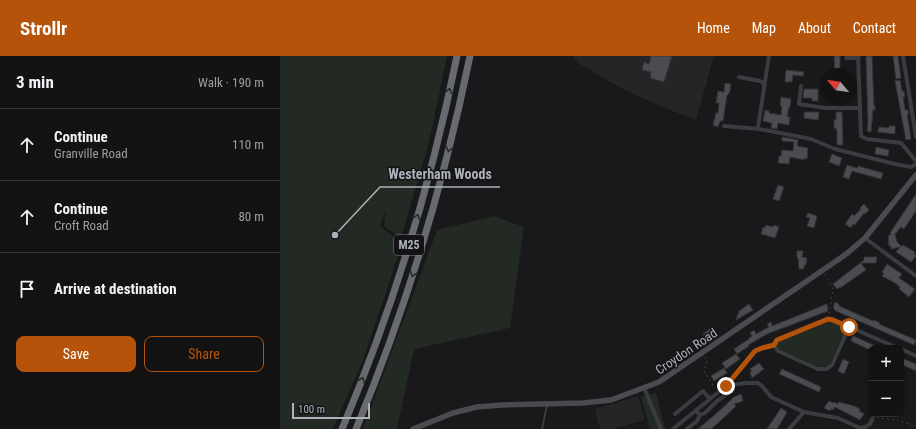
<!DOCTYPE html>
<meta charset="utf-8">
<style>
body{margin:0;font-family:"Roboto Condensed",sans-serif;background:#202022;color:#f1f3f6}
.controls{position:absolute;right:12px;bottom:12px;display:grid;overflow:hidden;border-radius:8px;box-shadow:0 1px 3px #0004}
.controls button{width:36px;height:36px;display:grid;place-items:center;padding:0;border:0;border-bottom:1px solid #323234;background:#131314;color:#f1f3f6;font:20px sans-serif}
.compass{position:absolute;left:540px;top:12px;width:36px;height:36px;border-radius:50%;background:#131314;box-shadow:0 1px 3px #0004;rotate:299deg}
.scale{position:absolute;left:12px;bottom:10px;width:78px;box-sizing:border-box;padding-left:4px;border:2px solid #adb2b9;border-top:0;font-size:11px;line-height:14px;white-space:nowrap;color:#adb2b9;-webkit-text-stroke:3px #141416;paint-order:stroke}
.stop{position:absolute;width:12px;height:12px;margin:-9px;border:3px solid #b45309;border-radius:50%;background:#fff}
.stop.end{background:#b45309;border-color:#fff;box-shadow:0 1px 4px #0008}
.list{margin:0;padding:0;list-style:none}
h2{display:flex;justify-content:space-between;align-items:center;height:52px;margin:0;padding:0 16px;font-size:17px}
h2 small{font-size:13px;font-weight:400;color:#9d9ea0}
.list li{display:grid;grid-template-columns:26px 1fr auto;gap:12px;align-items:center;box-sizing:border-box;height:72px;padding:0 16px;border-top:1px solid #323234}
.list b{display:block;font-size:15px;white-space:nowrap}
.list p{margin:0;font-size:13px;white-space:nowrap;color:#9d9ea0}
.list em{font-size:13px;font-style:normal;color:#9d9ea0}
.actions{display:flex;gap:8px;padding:12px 16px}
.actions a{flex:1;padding:9px 0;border:1px solid #b45309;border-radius:8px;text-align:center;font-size:14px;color:#b45309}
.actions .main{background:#b45309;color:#fff}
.icon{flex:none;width:22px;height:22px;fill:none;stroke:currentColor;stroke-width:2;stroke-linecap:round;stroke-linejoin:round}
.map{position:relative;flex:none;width:636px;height:373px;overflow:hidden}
header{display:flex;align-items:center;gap:24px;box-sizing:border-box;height:56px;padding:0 20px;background:#b45309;color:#fff}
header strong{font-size:19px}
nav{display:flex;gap:22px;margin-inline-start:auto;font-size:14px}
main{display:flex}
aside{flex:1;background:#131314}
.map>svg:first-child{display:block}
.built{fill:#252528}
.green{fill:#232a23}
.building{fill:#4b4c50;stroke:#333436}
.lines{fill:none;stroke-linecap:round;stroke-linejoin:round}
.path{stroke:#414346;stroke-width:1;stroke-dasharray:2 3;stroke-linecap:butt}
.service{stroke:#3a3c3f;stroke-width:2}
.minor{stroke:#3a3c3f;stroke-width:4}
.secondary{stroke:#494b4f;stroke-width:5.5}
.motorway{stroke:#676b70;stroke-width:7}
.oneway{stroke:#292a2c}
.route{stroke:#b45309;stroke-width:5}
.labels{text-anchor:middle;stroke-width:3;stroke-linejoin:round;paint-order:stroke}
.shield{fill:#141416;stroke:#7f8388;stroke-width:1}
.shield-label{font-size:12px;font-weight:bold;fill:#adb2b9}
.street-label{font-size:13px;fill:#adb2b9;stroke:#141416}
.leader{fill:none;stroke:#adb2b9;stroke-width:1.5}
.callout-dot{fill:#adb2b9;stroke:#141416;stroke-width:1.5}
.callout-label{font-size:14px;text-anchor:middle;font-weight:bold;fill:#adb2b9;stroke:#141416;stroke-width:3;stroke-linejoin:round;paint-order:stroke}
</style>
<header>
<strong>Strollr</strong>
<nav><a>Home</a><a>Map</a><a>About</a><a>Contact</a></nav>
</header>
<main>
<aside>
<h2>3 min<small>Walk · 190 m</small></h2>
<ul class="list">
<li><svg class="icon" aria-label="ahead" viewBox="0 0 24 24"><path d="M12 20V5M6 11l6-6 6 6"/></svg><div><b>Continue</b><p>Granville Road</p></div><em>110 m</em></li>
<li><svg class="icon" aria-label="ahead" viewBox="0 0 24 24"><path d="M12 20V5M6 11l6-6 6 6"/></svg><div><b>Continue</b><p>Croft Road</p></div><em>80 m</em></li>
<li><svg class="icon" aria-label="arrive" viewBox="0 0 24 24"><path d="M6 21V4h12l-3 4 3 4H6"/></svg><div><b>Arrive at destination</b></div></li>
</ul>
<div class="actions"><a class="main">Save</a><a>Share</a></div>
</aside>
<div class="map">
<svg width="636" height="373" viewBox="0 0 636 373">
<rect width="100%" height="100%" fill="#19191b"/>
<path class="built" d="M293,0h141l-18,64 -36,-14 -41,-19 -41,-24z
M358,340l7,24 -32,9h-13l-5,-20z"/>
<path class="green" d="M0,0h167l-18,86 -28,96 -17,-12 2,-16 -6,16 22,18 -39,116 -30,69h-53z
M214,160l30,11 -14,101 -96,21 -17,80h-34l74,-199z
M547,266c9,0 16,3 16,13l-13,28c-3,3 -7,4 -11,4l-40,-18 -2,-3 1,-3 4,-3z
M376,337l9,36h-15l-9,-32z"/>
<path class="building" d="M371,0h21l-8,26 -14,-4 1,-6 -9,-2 2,-8 5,2z
M554,0h6v18h-5z
M586,0h6l2,50h1v4h-2l-2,22 -4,-1 1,-9z
M613,0h5l3,22 -5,1z
M506,14l18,2 -1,4 -10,-1 -1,7h-7z
M620,24l2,11h2l1,6h-2l2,13h3l1,4h-2l4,25 -5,1 -11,-59z
M445,27l6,1 -1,7 -2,4h-1l-4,26h-3l-2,6 -5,-2 3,-12h2l1,-10h-3l2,-12 6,1z
M524,33h14v12h-6v-3h-9z
M501,41l10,2 -1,8h-1l-2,10h3l-1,8 -11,-2 -1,6 -6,-1 1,-5 -9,-2 2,-11 4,1v2l12,2 1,-9h-2z
M527,56h12l-1,8 -14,-2v-5z
M556,56h6l1,33h-6v-15h-1v-2h-2v-8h2z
M609,70h6v8l-17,-2 1,-5 10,1z
M502,81l16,3 -1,6 11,2 -1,11 -3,-1v2l-14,-3 -1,7 -11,-1 1,-7h2l1,-6 11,1 1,-9 -12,-1z
M596,91l13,3 -1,6 -13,-2z
M552,98l10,4 -3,8 -10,-4z
M567,109l10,3 1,-2 25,7 -2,6 -29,-8 -3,8 -6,-2z
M498,129l6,2 -5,14 -6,-2z
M636,138v17l-12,18 -3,-2 -6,7 2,8 5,5 1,-2 12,7 -1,1 2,3 -5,6 -15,-10 4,-5 -9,2v-3h-2l-1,-10 3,-1 -1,-2z
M584,148l5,6 -4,4 -1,-1 -9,12 -2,-1 -2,4 -6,-4 7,-10 2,2 7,-7 -1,-1z
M528,157l9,3 -3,12 -7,-2 3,-8 -4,-1z
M486,169l7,2 1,-2 5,2 -4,11 -14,-4 2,-7 2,1z
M517,195h6l-1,6 5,1 -1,7h-2v4h-5l-1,-11h-1z
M584,201h13l-1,6h-15l5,7 -26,18v-1l-3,2 -4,-5 31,-24z
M607,208l15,10 -3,4 16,11 -6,8 -10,-8 1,-2 -3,-2v-1l-15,-8 2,-2 -2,-2z
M555,246l4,2v2l34,15 1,-1 6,3 -1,1 37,16 -2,5 -78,-34 -3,-3z
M469,248l4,6 -17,10 3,-9z
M547,248l1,7 -61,23 -19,11 1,1 -12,8 -3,-5 15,-10v-1l3,-2 -2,-3 4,-3 2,4 13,-7 -2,-3 4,-2 1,4z
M431,272l4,7 -7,6 -5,-7z
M573,280l5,2 22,10h-9v2l-5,-2 -15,-7z
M456,298l4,5 -14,10 -4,-6z
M621,302l15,6v7l-15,-7z
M563,303l6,3 -5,12 -6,-3z
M479,307l5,6 -12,9 -2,-6 2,-1 -2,-2z
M444,312l3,5 -13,8 -3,-5z
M502,313l39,18 -2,5 -40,-18z
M461,338l2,7 -9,3 2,2 -19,18 -6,5h-13l20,-17 14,-13v-1z
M549,345l5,2v-1l4,2 1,-2 15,4 6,3 -1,2 5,3 -4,6 -25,-13 -2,3 -2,-1 -1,2 -6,-3z
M501,352l6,4 -4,7 -6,10h-10z"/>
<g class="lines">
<path class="path" d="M545,218l8,15 -4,26
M425,301l2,4 -3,10 11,17
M597,362l21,2 18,7"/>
<path class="service" d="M262,373l5,-24"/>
<path class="minor" d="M489,0l-11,71 1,2 52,10 24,10 60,15 16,3 5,-3
M578,0l3,80 6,3 34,4 15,18
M623,0l13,81
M566,2h13
M459,21l21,4 4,2v3
M521,30l-2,18 26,4h35
M444,70l35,3
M585,182l51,38
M494,289l3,-5 51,-21h3l67,29
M494,289l4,6 40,18h8l6,-4 17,-38
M621,293l15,7
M446,330l20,-3h12l5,4 8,10 33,15 34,6 22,10 5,-1 5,-3 3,-6
M364,332l17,41
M416,355l4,4 5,-2 12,-12 16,-11
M395,358l28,-23 7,8
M393,373l53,-43 29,-35 7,-3 12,-3
M407,373l10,-8 3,-6
M509,373l15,-17"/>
<path class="secondary" d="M133,373l40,-16 24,-6 25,-2 81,-2 28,-3 48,-18 186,-127 20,-17 51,-63"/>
<path class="motorway" d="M62,373c51,-120 89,-245 115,-373
M76,373c50,-120 88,-245 114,-373"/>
</g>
<defs><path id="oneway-chevron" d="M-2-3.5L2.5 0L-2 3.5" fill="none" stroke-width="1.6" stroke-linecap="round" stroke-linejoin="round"/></defs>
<g class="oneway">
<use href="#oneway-chevron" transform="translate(169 35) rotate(-77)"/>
<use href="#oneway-chevron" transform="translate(169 93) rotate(104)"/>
<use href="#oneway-chevron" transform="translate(137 161) rotate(-74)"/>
<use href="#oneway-chevron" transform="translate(133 218) rotate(108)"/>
<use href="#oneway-chevron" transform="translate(82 324) rotate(-68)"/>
</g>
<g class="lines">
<path class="route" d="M446,330l29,-35 7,-3 12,-3 3,-5 51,-21 5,1 16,7"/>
</g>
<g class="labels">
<rect class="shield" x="114" y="179" width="30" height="20" rx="3"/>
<g class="shield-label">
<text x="129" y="193">M25</text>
</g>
<g class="street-label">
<text transform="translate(406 295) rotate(-34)" y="5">Croydon Road</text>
</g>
</g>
<path class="leader" d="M55 179L100 131H220"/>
<circle class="callout-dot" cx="55" cy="179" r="4"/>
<g class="callout-label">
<text x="160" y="123">Westerham Woods</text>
</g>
</svg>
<div class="controls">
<button>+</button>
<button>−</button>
</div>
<svg class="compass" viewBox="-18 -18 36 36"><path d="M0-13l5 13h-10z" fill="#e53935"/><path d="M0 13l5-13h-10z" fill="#9d9ea0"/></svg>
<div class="scale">100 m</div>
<div class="stop" style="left:569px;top:271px"></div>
<div class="stop end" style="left:446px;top:330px"></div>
</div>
</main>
